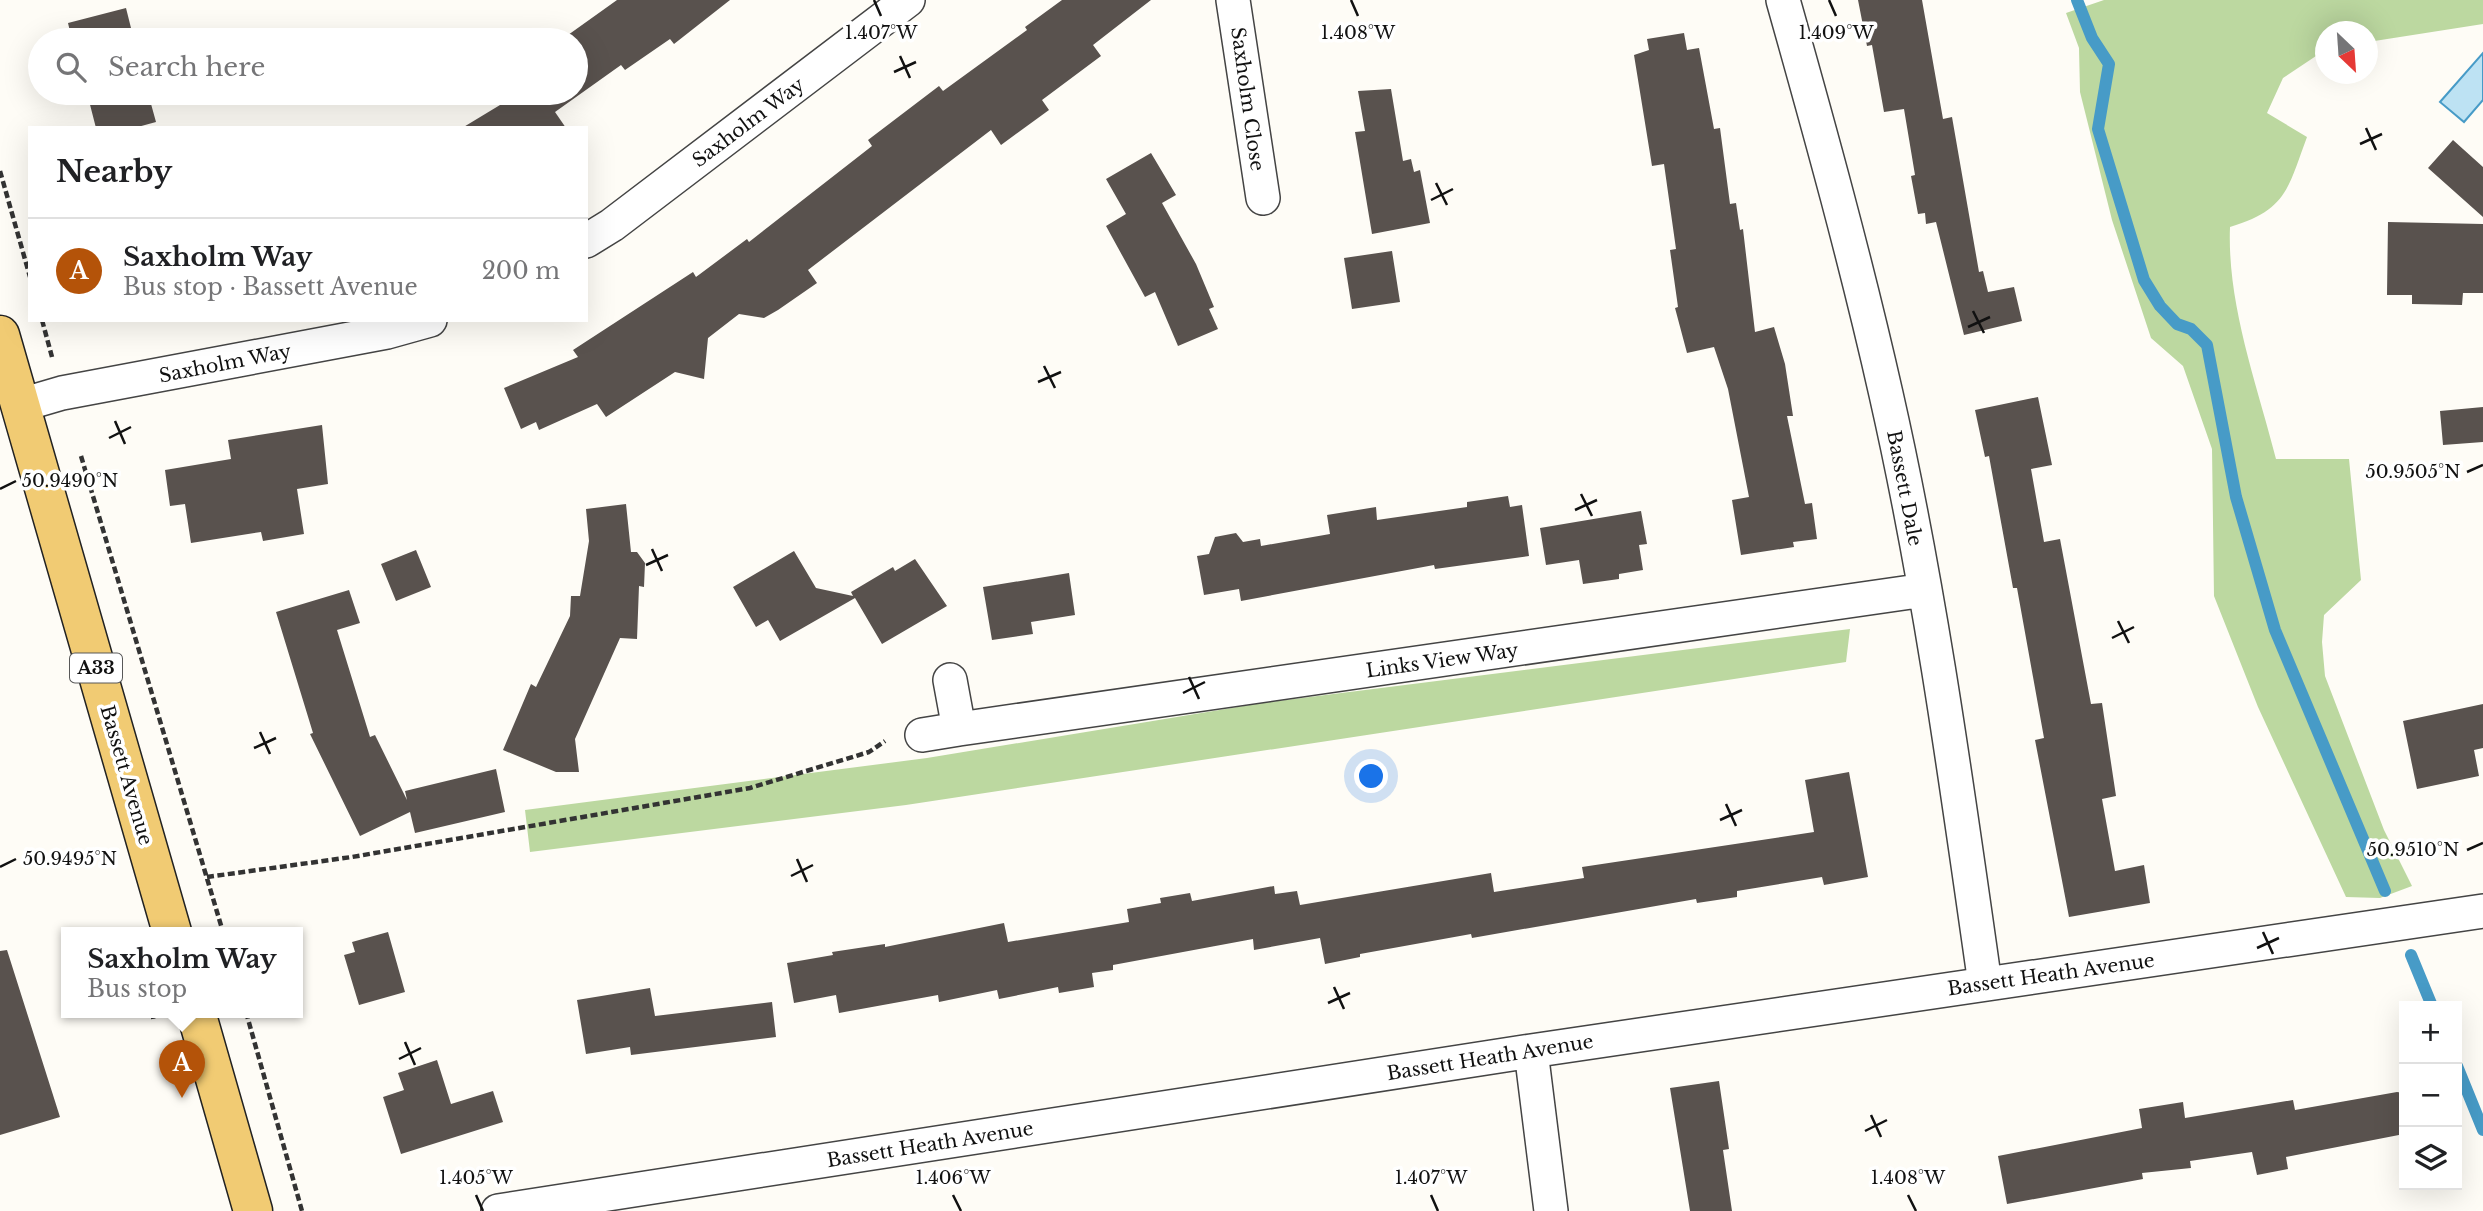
<!DOCTYPE html>
<meta charset="utf-8">
<style>
body{margin:0;font-family:"Libre Baskerville",serif;background:#f6f6f6;color:#202124}
.controls{position:absolute;right:21px;bottom:21px;display:grid;overflow:hidden;border-radius:0px;box-shadow:0 7px 28px #0002}
.controls button{width:63px;height:63px;display:grid;place-items:center;padding:0;border:0;border-bottom:2px solid #e0e0e0;background:#fff;color:#202124;font:35px sans-serif}
.compass{position:absolute;left:2315px;top:21px;width:63px;height:63px;border-radius:50%;background:#fff;box-shadow:0 7px 28px #0002;rotate:155deg}
.you{position:absolute;left:1372px;top:777px;width:24px;height:24px;margin:-18px;border:5px solid #fff;border-radius:50%;background:#1a73e8;box-shadow:0 0 0 10px #1a73e833}
.badge{display:grid;place-items:center;width:46px;height:46px;border-radius:50%;background:#b45309;color:#fff;font-size:23px;font-weight:700}
.pin{position:absolute;translate:-50% -58px;filter:drop-shadow(0 2px 4px #0008)}
.pin::after{content:'';position:absolute;top:37px;width:24px;height:21px;background:inherit;clip-path:polygon(0 0,100% 0,50% 100%)}
.popup{position:absolute;left:61px;top:927px;width:242px;height:91px;box-sizing:border-box;display:grid;place-content:center;border-radius:0px;background:#fff;filter:drop-shadow(0 2px 5px #0005);font-size:23px;white-space:nowrap;color:#757577}
.popup b{font-size:26px;color:#202124}
.popup::after{content:'';position:absolute;left:50%;top:100%;margin-left:-14px;border:14px solid transparent;border-top-color:#fff}
.list{margin:0;padding:0;list-style:none}
h2{display:flex;justify-content:space-between;align-items:center;height:91px;margin:0;padding:0 28px;font-size:30px}
h2 small{font-size:23px;font-weight:400;color:#757577}
.list li{display:grid;grid-template-columns:46px 1fr auto;gap:21px;align-items:center;box-sizing:border-box;height:105px;padding:0 28px;border-top:2px solid #e0e0e0}
.list b{display:block;font-size:26px;white-space:nowrap}
.list p{margin:0;font-size:23px;white-space:nowrap;color:#757577}
.list em{font-size:23px;font-style:normal;color:#757577}
.icon{flex:none;width:38px;height:38px;fill:none;stroke:currentColor;stroke-width:2;stroke-linecap:round;stroke-linejoin:round}
.map{position:relative;flex:none;width:2483px;height:1211px;overflow:hidden}
.search{position:absolute;background:#fff;box-shadow:0 7px 28px #0002;left:28px;top:28px;width:560px;height:77px;display:flex;align-items:center;gap:18px;box-sizing:border-box;padding:0 24px;border-radius:38px;color:#757577;font-size:26px}
.panel{position:absolute;background:#fff;box-shadow:0 7px 28px #0002;left:28px;top:126px;width:560px;height:196px;border-radius:0px}
.map>svg:first-child{display:block}
.forest{fill:#bcd8a0}
.water{fill:#bde2f3;stroke:#479bc7;stroke-width:2}
.lines{fill:none;stroke-linecap:round;stroke-linejoin:round}
.stream{stroke:#479bc7;stroke-width:12}
.building{fill:#59524e}
.street-casing{stroke:#444;stroke-width:36}
.primary-casing{stroke:#222;stroke-width:41}
.path{stroke:#333;stroke-width:4.5;stroke-dasharray:7 3.5;stroke-linecap:butt}
.street{stroke:#fff;stroke-width:33}
.primary{stroke:#f1cb73;stroke-width:38}
.ticks{fill:none;stroke:#111;stroke-width:2.5}
.labels{text-anchor:middle;stroke-width:7;stroke-linejoin:round;paint-order:stroke}
.shield{fill:#fff;stroke:#585858;stroke-width:2}
.shield-label{font-size:18px;font-weight:bold;fill:#111}
.street-label{font-size:19px;fill:#111;stroke:#fff}
.ticks-label{font-size:18px;text-anchor:middle;fill:#111;stroke:#fff;stroke-width:7;stroke-linejoin:round;paint-order:stroke}
</style>
<div class="map">
<svg width="2483" height="1211" viewBox="0 0 2483 1211">
<rect width="100%" height="100%" fill="#fefcf6"/>
<path class="forest" d="M2104,0h379v24l-115,18v-10h-42l-1,18 -42,28 -16,35 40,24c-19,51 -20,73 -77,90 -3,78 27,157 46,232h73l12,121 -37,35 -2,27 3,34 59,154 28,56 -32,12 -34,-1 -88,-190 -44,-111 -2,-147 -29,-83 -32,-28 -39,-118 -32,-128 -1,-44 -13,-35z
M1850,629l-4,33 -940,143 -376,47 -5,-42 402,-52 335,-55z"/>
<path class="water" d="M2483,53v47l-19,22 -24,-20z"/>
<g class="lines">
<path class="stream" d="M2077,0l15,38 17,26 -11,65 46,151 16,26 17,18 14,5 16,16 29,152 39,133 110,261
M2411,955l21,51
M2457,1066l26,64"/>
</g>
<path class="building" d="M617,0h113l-56,44 -4,-5 -45,31 -4,-5 -66,47 11,16h-104l38,-23 -9,-12h85v-53h-15z
M1062,0h89l-58,45 8,11 -59,44 7,10 -48,35 -10,-15 -183,140 9,13 -39,27 -14,8 -25,-4 -31,24 -4,41 -29,-7 -69,45 -9,-13 -58,26 -3,-8 -15,7 -17,-41 74,-31 -5,-7 120,-78 3,5 51,-38 2,3 123,-96 -4,-6 71,-54 4,5 84,-61 -2,-3z
M1858,0h64l21,119 9,-2 27,155 4,-1 5,21 26,-5 8,34 -58,14 -28,-113 -10,2 -1,-11 -7,1 -7,-38 4,-1 -11,-66 -20,3 -12,-67 -5,1z
M126,8l8,32h-62l-4,-17z
M1684,33l3,17 12,-2 15,81 6,-1 10,76 6,-1 4,27 3,-1 12,103 19,-5 11,37 8,52h-6l18,88 7,-1 5,36 -24,3 1,5 -53,8 -9,-55 17,-3 -21,-108 -14,-42 -27,6 -12,-45 3,-1 -8,-57 6,-1 -12,-85 -12,2 -18,-111 15,-5 -2,-11z
M1391,89l12,72 8,-2 3,13 6,-2 10,53 -58,11 -17,-102 10,-1 -7,-40z
M87,93h61l8,29 -22,6h-38z
M2453,140l30,27v50l-55,-49z
M1151,153l25,42 -14,8 34,61 18,43 -5,2 9,20 -40,17 -23,-54 -10,5 -39,-71 20,-12 -20,-35z
M2388,222l95,2v69h-20l-1,12 -50,-1v-9h-25z
M1392,251l8,51 -48,7 -8,-51z
M2038,397l14,68 -21,4 13,73 16,-3 31,165 11,-1 14,93 -14,3 13,72 29,-6 6,38 -81,14 -34,-177 9,-2 -27,-150h-4l-24,-132 -4,1 -10,-47z
M2483,407v35l-40,3 -3,-34z
M322,425l6,59 -31,5 7,45 -41,7 -2,-9 -70,11 -6,-39 -15,2 -5,-36 66,-11 -3,-19z
M1508,496l2,11 12,-2 7,51 -94,13 -1,-4 -193,36 -2,-12 -35,6 -7,-39 12,-2 6,-17 21,-4 7,9 17,-3 1,7 69,-12 -3,-19 49,-8 1,13 90,-13v-5z
M626,504l5,48h6l8,11 -1,24 -5,-1 -2,53 -17,-1 -45,101 4,33h-23l-53,-22 28,-66 5,3 34,-71 1,-20h9l9,-55 -3,-32z
M1641,511l6,33 -8,1 4,25 -24,4v5l-36,5 -4,-24 -33,5 -6,-37z
M416,550l15,37 -35,14 -15,-37z
M794,551l22,37 37,8 -2,-4 42,-25 2,4 20,-12 32,47 -65,38 -27,-46 -75,43 -12,-21 -12,7 -23,-40z
M1069,573l6,42 -44,7 2,12 -41,6 -9,-53z
M349,590l11,33 -23,7 33,107 5,-2 32,65 -2,-9 91,-22 9,43 -90,21 -5,-21 -50,24 -50,-102 3,-1 -37,-121z
M2483,704v44l-9,2 5,26 -62,13 -14,-68z
M1849,772l19,105 -44,8 -2,-8 -85,14v6l-40,6 -1,-4 -224,39 -1,-4 -111,20v3l-35,7 -5,-26 -66,12 -1,-11 -140,26v5l-21,3 2,14 -35,6 -1,-6 -59,12 -2,-9 -58,12 -1,-7 -99,18 -3,-18 -42,8 -7,-40 46,-8 -1,-3 53,-8v3l119,-24 4,19 121,-20 -2,-13 34,-6 -1,-5 30,-5 2,8 82,-15 1,8 22,-3 3,14 191,-32 3,19 90,-14 -2,-11 232,-35 -9,-52z
M388,932l17,60 -46,13 -15,-50 11,-3 -3,-10z
M7,950l53,167 -60,18v-184z
M650,988l5,28 117,-14 4,35 -145,18 -1,-8 -44,7 -9,-54z
M437,1060l14,44 42,-13 10,31 -102,32 -18,-57 21,-7 -6,-17z
M1719,1081l10,68 -6,1 9,61h-42l-20,-123z
M2397,1092l7,1v41l-118,23 2,12 -31,6 -5,-23 -62,9 1,7 -49,5 1,6 -136,25 -9,-48 144,-28 -3,-19 44,-7 2,16 108,-18 2,10z"/>
<g class="lines">
<g class="street-casing">
<path id="street" d="M1233,0l30,198
M1783,0c37,131 73,261 103,394 44,194 71,393 99,590
M586,241l26,-16 296,-225
M21,405l41,-12 325,-61 43,-12
M959,729l966,-139
M922,735l37,-6 -9,-49
M1531,1051l20,160
M498,1211l1033,-160 952,-140"/>
</g>
<g class="primary-casing">
<path id="primary" d="M0,335l172,597
M196,1012l57,199"/>
</g>
<path class="path" d="M0,171l30,106
M42,320l10,37
M81,456l142,476
M207,877l145,-20 398,-69 119,-36 16,-11
M152,1012l2,10
M246,1012l56,199"/>
<use href="#street" class="street"/>
<use href="#primary" class="primary"/>
</g>
<path class="ticks" d="M874,0l7,16M1351,0l7,16M1829,0l7,16M900,56l10,22M894,72l22,-10M2366,128l10,22M2360,144l22,-10M1436,183l11,22M1431,200l22,-11M1973,311l11,22M1968,327l22,-10M1044,366l11,22M1038,382l23,-10M115,421l10,23M109,438l22,-11M2467,472l16,-7M0,489l16,-8M1581,494l11,22M1575,510l22,-10M652,549l10,22M646,565l22,-10M2118,621l11,22M2112,638l22,-11M1189,677l10,22M1183,693l22,-11M260,732l10,22M254,748l22,-10M1726,804l10,22M1720,820l22,-10M2467,850l16,-7M797,859l10,23M0,867l16,-8M791,876l22,-11M2263,932l10,22M2257,948l22,-10M1334,987l10,22M1328,1003l22,-10M405,1042l10,23M399,1059l22,-11M1871,1115l10,22M1865,1131l22,-11M476,1195l7,16M953,1195l8,16M1431,1195l7,16M1908,1195l8,16"/>
<g class="labels">
<rect class="shield" x="70" y="653.5" width="52" height="29" rx="5"/>
<g class="shield-label">
<text x="96" y="674">A33</text>
</g>
<g class="street-label">
<text transform="translate(1248 99) rotate(82)" y="7">Saxholm Close</text>
<text transform="translate(748 122) rotate(-37)" y="7">Saxholm Way</text>
<text transform="translate(225 363) rotate(-11)" y="7">Saxholm Way</text>
<text transform="translate(1905 488) rotate(79)" y="7">Bassett Dale</text>
<text transform="translate(1442 660) rotate(-8)" y="7">Links View Way</text>
<text transform="translate(127 775) rotate(74)" y="7">Bassett Avenue</text>
<text transform="translate(2051 974) rotate(-8)" y="7">Bassett Heath Avenue</text>
<text transform="translate(1490 1057) rotate(-9)" y="7">Bassett Heath Avenue</text>
<text transform="translate(930 1144) rotate(-9)" y="7">Bassett Heath Avenue</text>
</g>
</g>
<g class="ticks-label">
<text x="881" y="39">1.407°W</text>
<text x="1358" y="39">1.408°W</text>
<text x="1836" y="39">1.409°W</text>
<text x="2413" y="478">50.9505°N</text>
<text x="70" y="487">50.9490°N</text>
<text x="2413" y="856">50.9510°N</text>
<text x="70" y="865">50.9495°N</text>
<text x="1908" y="1184">1.408°W</text>
<text x="476" y="1184">1.405°W</text>
<text x="953" y="1184">1.406°W</text>
<text x="1431" y="1184">1.407°W</text>
</g>
</svg>
<div class="controls">
<button>+</button>
<button>−</button>
<button><svg class="icon" aria-label="layers" viewBox="0 0 24 24"><path d="M12 4l9 5-9 5-9-5zM3 14l9 5 9-5"/></svg></button>
</div>
<svg class="compass" viewBox="-18 -18 36 36"><path d="M0-13l5 13h-10z" fill="#e53935"/><path d="M0 13l5-13h-10z" fill="#757577"/></svg>
<div class="you"></div>
<div class="pin badge" style="left:182px;top:1098px">A</div>
<div class="popup"><b>Saxholm Way</b>Bus stop</div>
<div class="search"><svg class="icon" aria-label="search" viewBox="0 0 24 24"><circle cx="10" cy="10" r="6"/><path d="M15 15l6 6"/></svg>Search here</div>
<section class="panel">
<h2>Nearby<small></small></h2>
<ul class="list">
<li><span class="badge">A</span><div><b>Saxholm Way</b><p>Bus stop · Bassett Avenue</p></div><em>200 m</em></li>
</ul>
</section>
</div>
